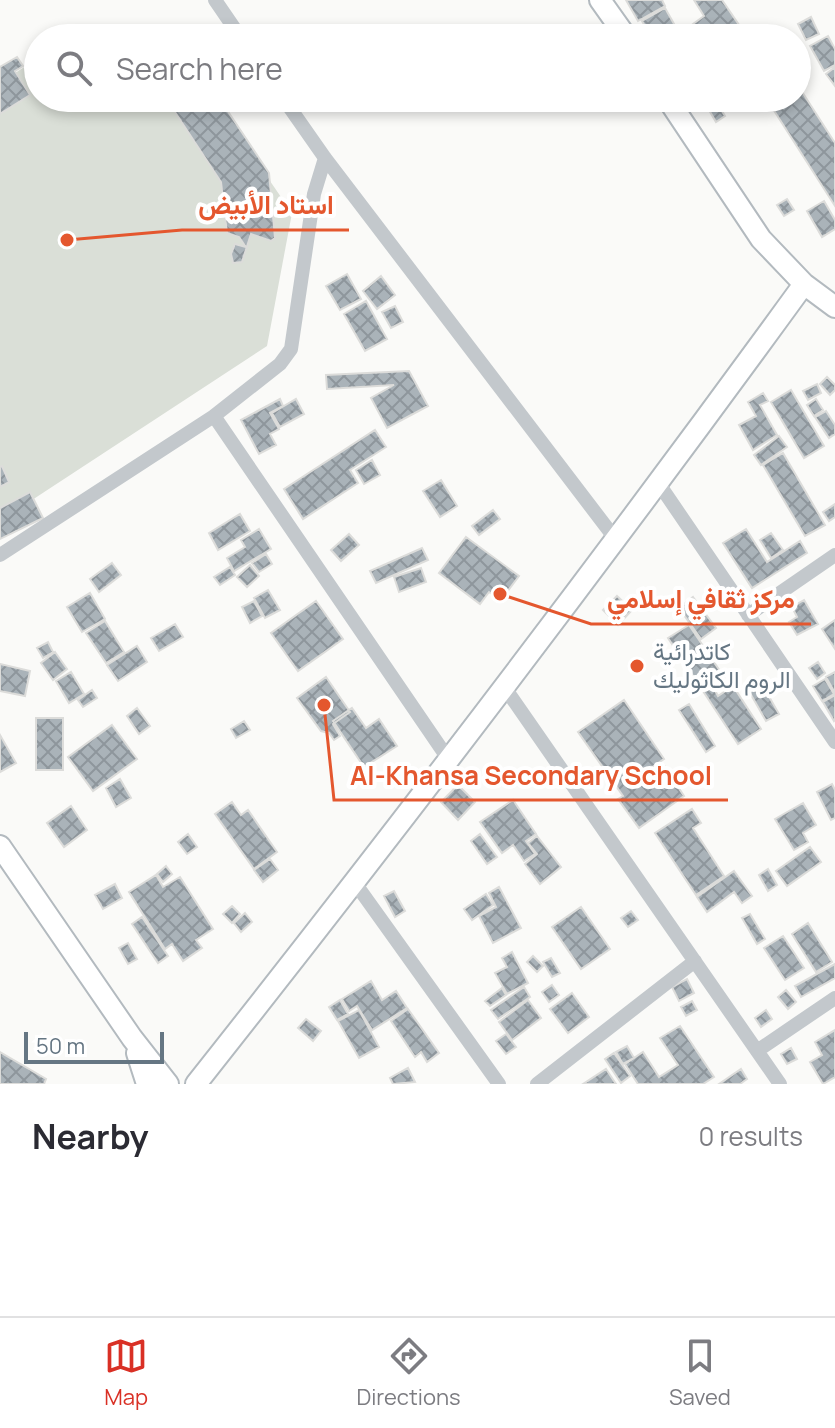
<!DOCTYPE html>
<meta charset="utf-8">
<style>
body{margin:0;font-family:Manrope,Vazirmatn,sans-serif;background:#f7f7f7;color:#2b2b33}
.scale{position:absolute;left:24px;bottom:20px;width:140px;box-sizing:border-box;padding-left:8px;border:4px solid #657683;border-top:0;font-size:22px;line-height:28px;white-space:nowrap;color:#657683;-webkit-text-stroke:6px #fff;paint-order:stroke}
.list{margin:0;padding:0;list-style:none}
h2{display:flex;justify-content:space-between;align-items:center;height:104px;margin:0;padding:0 32px;font-size:34px}
h2 small{font-size:26px;font-weight:400;color:#7c7c81}
.icon{flex:none;width:44px;height:44px;fill:none;stroke:currentColor;stroke-width:2;stroke-linecap:round;stroke-linejoin:round}
.map{position:relative;flex:none;width:835px;height:1084px;overflow:hidden}
.search{position:absolute;background:#fff;box-shadow:0 4px 12px #0003;left:24px;right:24px;top:24px;height:88px;display:flex;align-items:center;gap:20px;box-sizing:border-box;padding:0 28px;border-radius:44px;color:#7c7c81;font-size:30px}
.sheet{height:232px;background:#fff}
nav{display:flex;justify-content:space-around;align-items:center;box-sizing:border-box;height:112px;border-top:2px solid #e1e1e2;background:#fff;font-size:22px;color:#7c7c81}
nav a{display:grid;justify-items:center;gap:4px}
nav .on{color:#d93025}
.map>svg:first-child{display:block}
.pitch{fill:#dadfd7}
.building{fill:url(#building-cross-hatch);stroke:#dcdcda;stroke-width:2}
.lines{fill:none;stroke-linecap:round;stroke-linejoin:round}
.secondary-casing{stroke:#b3babf;stroke-width:24}
.street{stroke:#c3c8cc;stroke-width:14}
.secondary{stroke:#fff;stroke-width:20}
.poi-dot{fill:#e4572e;stroke:#fff;stroke-width:3}
.labels{text-anchor:middle;stroke-width:8;stroke-linejoin:round;paint-order:stroke}
.poi-label{font-size:24px;fill:#657683;stroke:#fff;text-anchor:start}
.leader{fill:none;stroke:#e4572e;stroke-width:3}
.callout-dot{fill:#e4572e;stroke:#fff;stroke-width:3}
.callout-label{font-size:26px;text-anchor:middle;font-weight:bold;fill:#e4572e;stroke:#fff;stroke-width:8;stroke-linejoin:round;paint-order:stroke}
</style>
<div class="map">
<svg width="835" height="1084" viewBox="0 0 835 1084">
<defs>
<pattern id="building-cross-hatch" width="8" height="8" patternUnits="userSpaceOnUse" patternTransform="scale(2)"><rect width="8" height="8" fill="#aab3b9"/><path d="M0 0l8 8M0 8l8-8" fill="none" stroke="#8e969c"/></pattern>
</defs>
<rect width="100%" height="100%" fill="#fafaf8"/>
<path class="pitch" d="M38,58v40h175l79,115 -25,133 -267,175v-438z"/>
<path class="building" d="M626,0h36l3,6 -27,15z
M694,0h28l24,35 12,-8 7,11h-40l-5,-7 -10,7h-8l-9,-14 11,-8z
M665,8l17,30h-30l-10,-17z
M811,17l8,17 -13,6 -8,-16z
M828,36l7,13v16l-11,6 -14,-25z
M17,57l6,9 -8,5 15,24 -30,19v-47z
M835,67v19l-9,-12z
M797,84l38,59v63l-69,-108h31z
M156,98h63l50,75 6,65 -4,3 -20,-7 -9,28 -9,1 -2,-9 4,-10 11,3 -7,-10 -12,-4 -6,-51 -52,-79z
M702,98h12l11,18 -9,6z
M787,199l7,11 -10,6 -7,-11z
M824,201l11,19v9l-13,8 -15,-26z
M347,274l14,25 -21,11 -14,-24z
M381,276l14,19 -18,14 -14,-18z
M366,301l21,38 -22,12 -21,-37z
M395,306l8,16 -12,6 -9,-16z
M409,371l19,35 -41,22 -16,-30 23,-13 -67,4 -1,-14z
M827,377l8,8v5l-5,5 -10,-11z
M817,384l4,9 -13,7 -5,-9z
M791,390l33,56 -20,12 -33,-56z
M763,393l5,8 -8,4 17,30 -24,15 -14,-25 17,-9 -8,-14z
M280,399l3,7 -13,7 9,16 -9,5 6,11 -17,9 -18,-34z
M296,399l8,15 -24,13 -8,-14z
M816,399l7,11 -9,6 -7,-11z
M826,411l9,14v9l-6,4 -14,-21z
M375,430l11,17 -36,23 8,13 -55,36 -19,-30z
M779,436l8,11 -26,18 -7,-10z
M783,453l42,72 -20,11 -42,-71z
M372,460l8,15 -16,9 -8,-14z
M2,466l7,16 -9,5v-20z
M441,480l16,26 -17,11 -17,-26z
M30,492l13,26 -43,21v-31z
M835,504v13l-6,4 -6,-9z
M493,510l7,9 -21,16 -7,-9z
M240,514l10,17 -32,19 -9,-17z
M259,529l12,20 -37,22 -7,-13 18,-11 -4,-7z
M746,529l21,33 33,-21 7,12 -55,35 -29,-45z
M771,533l12,17 -12,8 -11,-18z
M349,534l10,11 -18,16 -10,-11z
M466,537l53,39 -18,24 -12,-8 -9,12 -41,-31z
M422,548l6,12 -52,23 -6,-12z
M266,554l6,10 -13,8 -7,-9z
M112,563l9,12 -22,17 -9,-13z
M250,565l9,11 -12,11 -10,-10z
M230,567l5,8 -15,10 -6,-8z
M421,568l5,14 -27,10 -5,-15z
M268,590l12,20 -15,8 -11,-20z
M90,593l15,26 -23,13 -15,-25z
M617,596l15,14 -14,15 -15,-15z
M693,597l23,31 -15,11 -22,-31z
M804,600l14,24 -21,11 -8,-13 8,-5 -5,-10z
M254,601l8,15 -12,7 -8,-16z
M316,601l27,38 -45,32 -27,-38z
M835,620v29l-13,-20z
M105,621l19,31 -18,11 -20,-30z
M175,624l8,13 -24,14 -8,-13z
M689,625l35,52 -12,8 6,11 15,-10 28,43 -23,15 -70,-106z
M48,642l5,10 -10,6 -6,-10z
M137,646l10,16 -29,19 -11,-16z
M55,652l12,17 -14,11 -12,-17z
M818,662l7,11 -8,6 -8,-11z
M0,664l30,7 -5,25 -25,-5z
M71,672l13,22 -15,9 -13,-22z
M835,672v21l-9,-16z
M326,677l24,35 -17,12 7,12 -6,4 -5,-7 -8,-2 -24,-33z
M759,679l20,35 -13,7 -20,-35z
M825,679l9,15 -12,7 -9,-15z
M92,690l5,8 -14,9 -5,-7z
M835,695v25l-1,1 -11,-19z
M624,700l40,59 -13,9 4,6 10,-7 19,29 -45,32 -21,-29 5,-3 -45,-64z
M689,704l26,42 -9,6 -27,-42z
M137,708l13,18 -11,8 -12,-18z
M352,708l14,20 13,-9 18,27 -33,21 -31,-46z
M36,718h27v52h-27z
M244,721l6,9 -14,8 -5,-9z
M112,725l25,34 -44,32 -25,-34z
M0,735l16,28 -16,9z
M120,779l11,19 -15,9 -10,-19z
M832,784l3,6v28l-4,2 -14,-28z
M458,785l17,17 -17,18 -17,-18z
M513,800l23,34 -10,7 9,13 -11,7 -11,-16 -11,8 -22,-31z
M232,802l9,13 7,-5 29,42 -23,17 -39,-55z
M803,803l13,22 -13,8 5,9 -14,8 -19,-31z
M71,806l16,24 -23,17 -17,-24z
M692,809l9,14 -8,5 31,48 -28,19 -41,-62z
M188,834l9,13 -10,7 -9,-12z
M480,834l17,23 -10,7 -16,-23z
M537,836l24,31 -21,17 -15,-20 12,-10 -9,-11z
M810,847l11,15 -34,24 -11,-15z
M270,859l8,11 -15,12 -9,-12z
M166,866l6,8 -9,8 -6,-8z
M768,869l9,16 -9,6 -9,-16z
M734,871l18,25 -10,7 -8,-11 -27,20 -10,-15z
M156,875l7,12 17,-10 33,52 -17,11 6,8 -19,13 -11,-17 -7,5 -36,-57z
M115,884l7,14 -19,11 -8,-14z
M499,887l22,41 -28,15 -14,-27 17,-9 -7,-14z
M394,891l11,20 -10,6 -11,-21z
M486,894l7,11 -21,15 -8,-11z
M232,906l8,8 -8,9 -9,-9z
M581,907l29,42 -29,20 -29,-42z
M631,911l7,9 -10,7 -7,-9z
M245,913l7,9 -11,10 -7,-9z
M750,914l15,25 -8,5 -15,-26z
M142,917l26,39 -10,7 -26,-39z
M808,923l24,39 -16,10 -24,-38z
M783,936l21,32 -19,12 -21,-32z
M128,943l9,16 -9,5 -9,-16z
M512,952l16,31 -21,11 -12,-21 12,-6 -5,-9z
M533,956l10,10 -6,6 -10,-10z
M551,958l9,15 -8,4 -9,-15z
M835,964v14l-34,19 -6,-11z
M687,979l7,14 -15,8 -7,-14z
M371,981l11,19 14,-9 11,17 -35,22 -15,-24 -8,5 -7,-12z
M552,985l7,10 -10,7 -7,-10z
M524,987l6,10 -32,22 -7,-9z
M502,988l4,7 -16,11 -5,-5z
M786,990l10,12 -8,7 -10,-12z
M572,993l17,24 -21,16 -18,-24z
M340,1000l8,14 -11,6 -8,-13z
M528,1000l13,18 -29,22 -13,-18z
M692,1001l5,9 -11,6 -5,-9z
M408,1009l31,44 -12,9 -6,-10 -6,5 -24,-36z
M359,1010l20,37 -20,11 -21,-37z
M766,1010l6,9 -11,8 -6,-9z
M306,1019l15,12 -8,10 -15,-13z
M680,1026l34,51 -11,7h-65l-13,-20 18,-12 16,25 19,-12 -18,-27z
M835,1030v47l-12,7 -13,-22 12,-7 -7,-13z
M506,1034l10,13 -10,7 -10,-13z
M627,1046l7,12 -11,6 -7,-12z
M791,1048l6,11 -10,5 -6,-10z
M0,1052l46,27 -2,5h-44z
M614,1053l16,23 -9,7 -16,-24z
M408,1068l7,14 -22,2 -3,-6z
M606,1069l10,15h-33z
M741,1069l6,10 -7,5h-21z"/>
<g class="lines">
<g class="secondary-casing">
<path id="secondary" d="M600,0l27,38
M667,98l94,141 43,45 31,23
M0,846l132,192 36,46
M137,1053l10,31
M196,1084c208,-263 411,-529 608,-800"/>
</g>
<path class="street" d="M215,0l26,38
M283,98l42,60 292,383
M214,416l66,-52 11,-15 23,-155 11,-36
M659,484l176,258
M0,555l214,-139 235,344
M748,615l87,-60
M505,688l275,396
M355,883l144,201
M757,1051l78,-53
M537,1084l158,-123"/>
<use href="#secondary" class="secondary"/>
</g>
<circle class="poi-dot" cx="637" cy="666" r="8"/>
<g class="labels">
<g class="poi-label">
<text x="653" y="660">كاتدرائية<tspan x="653" dy="28">الروم الكاثوليك</tspan></text>
</g>
</g>
<path class="leader" d="M67 240L182 230H349M500 594L591 624H811M324 705L334 800H728"/>
<g class="callout-dot">
<circle cx="67" cy="240" r="8"/>
<circle cx="500" cy="594" r="8"/>
<circle cx="324" cy="705" r="8"/>
</g>
<g class="callout-label">
<text x="266" y="214">استاد الأبيض</text>
<text x="701" y="608">مركز ثقافي إسلامي</text>
<text x="531" y="785">Al-Khansa Secondary School</text>
</g>
</svg>
<div class="scale">50 m</div>
<div class="search"><svg class="icon" aria-label="search" viewBox="0 0 24 24"><circle cx="10" cy="10" r="6"/><path d="M15 15l6 6"/></svg>Search here</div>
</div>
<section class="sheet">
<h2>Nearby<small>0 results</small></h2>
<ul class="list">
</ul>
</section>
<nav>
<a class="on"><svg class="icon" aria-label="map" viewBox="0 0 24 24"><path d="M3 6l6-2 6 2 6-2v14l-6 2-6-2-6 2zM9 4v14M15 6v14"/></svg>Map</a>
<a><svg class="icon" aria-label="directions" viewBox="0 0 24 24"><path d="M12 3l9 9-9 9-9-9zM9 14v-3h6M13 9l2 2-2 2"/></svg>Directions</a>
<a><svg class="icon" aria-label="saved" viewBox="0 0 24 24"><path d="M7 4h10v16l-5-4-5 4z"/></svg>Saved</a>
</nav>
